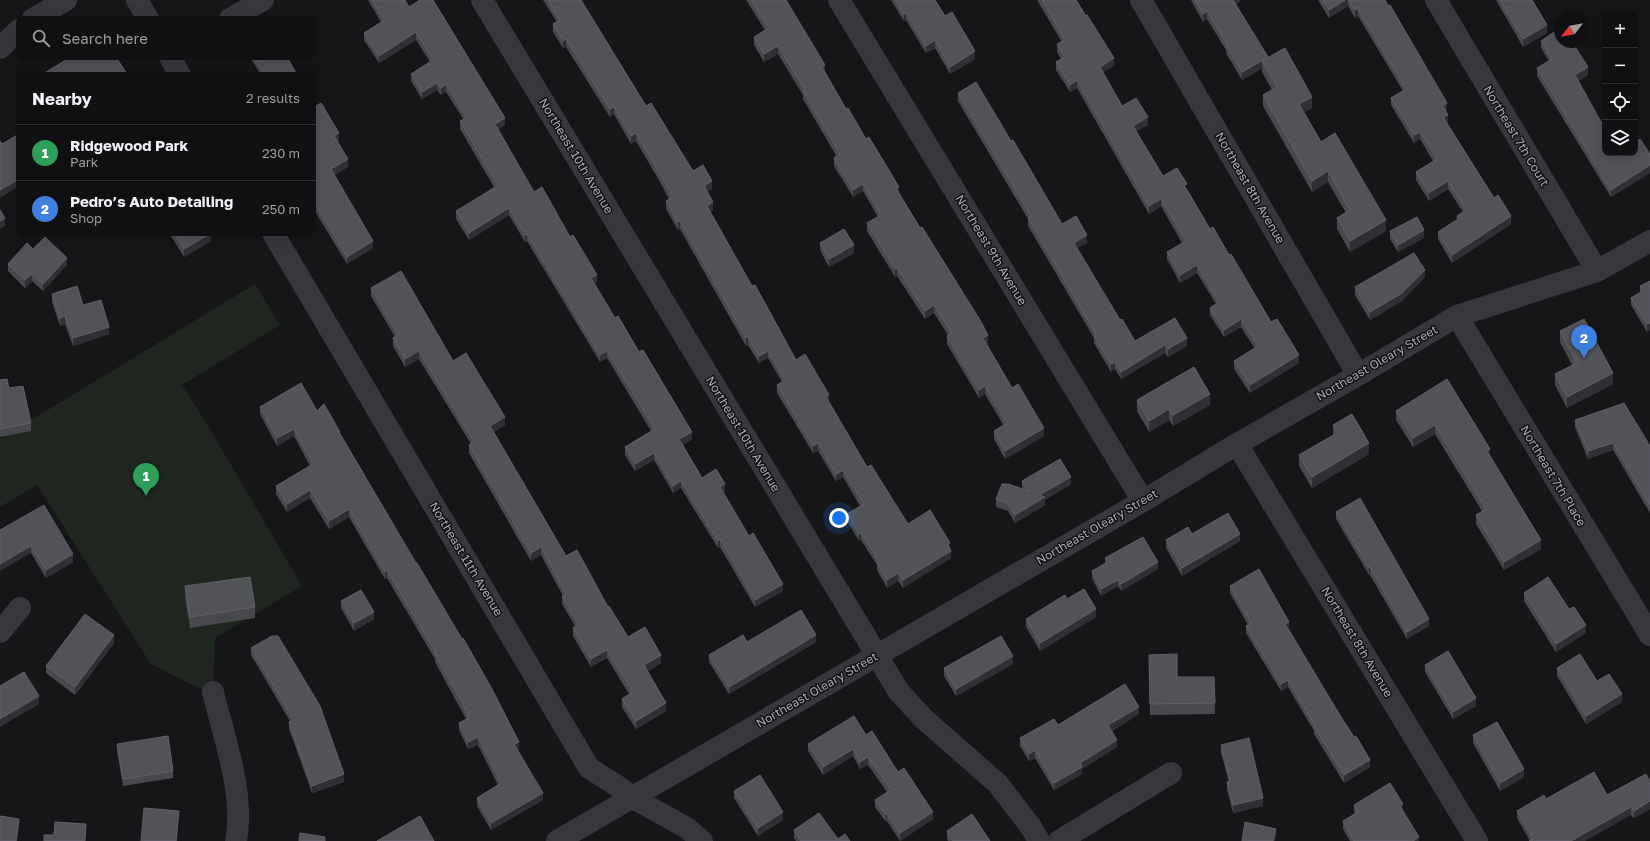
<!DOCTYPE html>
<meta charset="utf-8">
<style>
body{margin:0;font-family:"Golos Text",sans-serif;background:#1e1e20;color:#f1f3f6}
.controls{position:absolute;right:12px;top:12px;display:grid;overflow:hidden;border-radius:8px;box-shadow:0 4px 16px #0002}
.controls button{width:36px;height:36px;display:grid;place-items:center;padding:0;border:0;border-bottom:1px solid #303032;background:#101012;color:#f1f3f6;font:20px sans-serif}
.compass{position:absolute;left:1554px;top:12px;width:36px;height:36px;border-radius:50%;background:#101012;box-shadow:0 4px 16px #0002;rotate:239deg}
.you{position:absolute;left:839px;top:518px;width:14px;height:14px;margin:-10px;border:3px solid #fff;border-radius:50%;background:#1a73e8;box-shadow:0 0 0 6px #1a73e833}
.badge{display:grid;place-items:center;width:26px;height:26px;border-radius:50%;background:#f2b134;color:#fff;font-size:13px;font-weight:700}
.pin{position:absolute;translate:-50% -33px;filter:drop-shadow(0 1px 2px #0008)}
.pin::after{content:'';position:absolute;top:21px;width:14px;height:12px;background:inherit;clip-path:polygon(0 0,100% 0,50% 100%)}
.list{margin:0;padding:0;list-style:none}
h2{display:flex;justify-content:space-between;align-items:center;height:52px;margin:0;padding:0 16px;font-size:17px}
h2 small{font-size:13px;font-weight:400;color:#9c9d9f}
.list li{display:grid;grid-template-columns:26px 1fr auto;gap:12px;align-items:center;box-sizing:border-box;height:56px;padding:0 16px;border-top:1px solid #303032}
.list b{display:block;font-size:15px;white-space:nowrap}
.list p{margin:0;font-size:13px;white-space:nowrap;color:#9c9d9f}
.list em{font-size:13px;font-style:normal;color:#9c9d9f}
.icon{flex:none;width:22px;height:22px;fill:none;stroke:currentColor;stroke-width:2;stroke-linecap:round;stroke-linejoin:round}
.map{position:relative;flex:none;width:1650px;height:841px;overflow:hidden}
.search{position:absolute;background:#101012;box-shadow:0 4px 16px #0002;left:16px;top:16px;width:300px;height:44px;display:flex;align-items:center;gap:10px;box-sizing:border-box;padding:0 14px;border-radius:8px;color:#9c9d9f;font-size:15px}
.panel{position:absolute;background:#101012;box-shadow:0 4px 16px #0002;left:16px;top:72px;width:300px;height:164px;border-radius:8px}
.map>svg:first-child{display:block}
.green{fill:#1e261f}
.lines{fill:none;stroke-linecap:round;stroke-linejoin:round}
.minor{stroke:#37383d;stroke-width:22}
.wall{fill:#47494d}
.shaded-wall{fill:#2f3033}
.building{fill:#525359;stroke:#5f6168}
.labels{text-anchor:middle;stroke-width:3;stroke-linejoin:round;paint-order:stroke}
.street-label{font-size:12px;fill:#a8adb8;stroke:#111113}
</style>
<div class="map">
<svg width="1650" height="841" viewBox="0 0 1650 841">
<rect width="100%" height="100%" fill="#161618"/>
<path class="green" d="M255,284l25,41 -98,60 25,39 95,162 -87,52 -2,54 -21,-7 -41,-21 -114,-179 -37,22v-68z"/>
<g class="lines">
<path class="minor" d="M137,0l11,19
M482,0l417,692 25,27 74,65 33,43 8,14
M839,0l304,501
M1141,0l217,375
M1436,0l161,271
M33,19l33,-19
M230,19l33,-19
M0,48l19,-18
M170,57l10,18
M273,233l316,535 30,19 12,10 56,31 15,13
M1457,316l193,319
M1237,444l240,397
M0,632l20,-24
M213,692c11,46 32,102 23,149
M557,841l586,-340 94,-57 121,-69 99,-59 140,-45 53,-30
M1059,841l112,-68"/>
</g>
<path class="wall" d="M368,0h37l4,7 96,118 -7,5 36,62 36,45 27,45 -3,2 21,34 77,121 -9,6 19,33 23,14 -2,1 60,98 -28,16 -35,-60 -2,1 -37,-60 -8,5 -19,-33 -19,11 -10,-16v-8l26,-16 -44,-73 -7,4 -73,-121 -2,1 -16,-27 -40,25 -13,-21v-8l38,-24 -34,-58v-8l4,-1 -18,-28 -5,3 -4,-5 -15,9 -11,-18v-7l19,-12 -14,-22 -37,23 -15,-23v-7l17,-11z
M543,0h38l65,106 47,65 19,18 -5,2 6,19 -3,2 42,74 44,74 33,42 38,65 41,57 42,24 1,10 -48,30 -5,-7 -11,7 -10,-18v-5l-16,-25 -2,1 -12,-20v-7l13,-8 -17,-29 -7,4 -18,-30 -5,2 -36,-60v-8l5,-3 -14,-24 -9,5 -11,-18 -2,1 -66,-117 -2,1 -12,-21v-8l3,-2 -9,-17 -24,-41 -5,3 -17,-30 -4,3 -44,-70 -3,1 -10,-16v-8l4,-2z
M746,0h40l39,73 21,36 53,84 89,150 -2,1 26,44 32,48 -39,23 -11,-20v-8l10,-5 -19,-32 -6,4 -32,-54v-8l1,-1 -14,-22 -9,6 -28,-43 -2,1 -28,-46v-8l11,-6 -15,-26 -10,6 -19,-31v-8l3,-1 -34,-58v-4l-25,-41 -14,8 -10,-17v-8l11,-7z
M891,0h44l10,16 30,43 -25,15 -15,-26 -9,5 -20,-33 -2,1z
M1037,0h39l38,66 -11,6 19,34 26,19 -12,6 27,45 24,13 23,40 19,26 42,67 28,41 -49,30 -16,-24v-8l21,-12 -14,-22 -17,10 -14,-22v-7l6,-4 -19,-31 -17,10 -13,-24v-7l15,-9 -21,-37 -12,8 -72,-126 -7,4 -14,-22v-8l5,-3 -4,-7v-8l5,-2z
M1191,0h49v1l-4,3 32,54 44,50 -8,4 17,30 65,89 -36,21 -13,-23v-11l9,-5 -18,-31 -16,10 -49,-86v-11l9,-5 -10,-18v-4l-20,12 -16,-27v-3l-19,-31 -4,3z
M1318,0h67l62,111h-1l2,11 -1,1 47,75 17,26 -59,39 -14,-24v-7l19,-12v-4l6,-4 -15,-23 -19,12 -13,-21v-8l17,-11 -13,-22 -6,4 -23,-38v-7l12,-7 -45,-75 -3,2 -7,-12 -19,12z
M1496,0h36l15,33 -24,14z
M1541,41l47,34 -10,6 27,72 45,1v19l-39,24 -74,-121v-8l12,-7 -8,-13z
M250,57h37l10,18h-36z
M958,93l104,131 25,19 -10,5 43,72 15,21 52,5 -19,11 -3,-4 -44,26 -6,-10 -4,3 -17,-29v-5l-66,-112v-7l-70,-118z
M313,102l26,39 -2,1 11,25 -14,8 39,73 -26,16 -34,-56z
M1390,231l34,7 -26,14 -8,-13z
M169,233h42v8l-27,16z
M820,243l34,10 -25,14 -9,-17z
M8,264l59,1 -24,26 -11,-10 -7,7 -17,-17z
M1425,277l-23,24 -32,19 -15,-25v-8z
M1650,281v49l-3,2 -16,-27v-7l9,-6v-6z
M371,288l82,73 52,64 -11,7 72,124 42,51 20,30 33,26 -13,8 18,40 -30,18 -14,-22v-8l7,-5 -22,-36 -16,9 -18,-31v-8l2,-2 -13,-22v-8h1l-22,-41 -10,6 -62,-108v-8l2,-1 -52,-85 -14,8 -12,-21v-8l2,-1 -24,-41z
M52,294l31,11 26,29 -36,12 -8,-22 -5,2 -8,-24z
M1560,331l53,53 -46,24 -12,-23v-11l17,-9 -12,-23z
M1447,379l94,170 -37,21 -28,-46v-9l6,-4 -47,-77 -22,13 -17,-27v-9z
M0,380l9,8 22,35v8l-31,6z
M1137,400l73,5 -37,21 -4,-6 -20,12 -12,-21z
M260,407l57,4 23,23 179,316h-1l25,50 -52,30 -14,-24v-8l21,-13 -20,-40 -10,4 -9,-19v-7l7,-4 -31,-57v-3l-48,-81 -2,1 -36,-62 -20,12 -19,-31 -23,14 -11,-18v-8l34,-20 -16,-30 -17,10 -17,-32z
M1575,420l75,26v67l-37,-63 -25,9 -13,-32z
M1333,425l36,29 -57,34 -13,-22v-11l34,-20z
M1022,481l49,3 -26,16v5l-30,18 -7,-12 -12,-4v-8l27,-10 -1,-1z
M1336,512l93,114 -22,13 -37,-64h-1l-33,-56z
M0,530l73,32 -27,16 -15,-25z
M1192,534l48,7 -58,35 -16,-28v-8z
M1105,558l53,11 -37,22 -3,-5 -17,10 -9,-18v-7l13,-8z
M185,586l70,21v11l-65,10 -5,-30z
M1230,586l59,43 81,138 -26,16 -30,-49v-3l-26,-44 -7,4 -26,-43 -9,-15v-7l2,-1 -18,-32z
M1524,593l62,40 -30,19 -32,-51z
M1067,599l29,18 -56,34 -14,-24v-8z
M341,601l33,18 -20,12 -13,-23z
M747,642h69l-87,52 -20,-32v-7z
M114,643l-39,52 -29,-22v-7z
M251,648l93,134 -32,11 -23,-64v-7l1,-1 -39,-66z
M1149,655l28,22h37l1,37 -65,1z
M1013,664l-57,32 -12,-20v-8z
M1425,665l51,41 -23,13 -28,-47z
M1557,668l65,34 -36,22 -29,-48z
M1139,714l-27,17 5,16 -35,22v5l-28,16 -19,-32 -6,3 -9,-15v-8l38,-13z
M866,735l32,37 35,47 -33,22 -13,-20 -1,1 -11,-15v-7l12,-8 -19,-27 -8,4 -7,-13 -30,19 -15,-24v-7z
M1473,735l51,42 -24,14 -27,-48z
M117,744l56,27v7l-50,8 -6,-35z
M1221,745l42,61 -30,7 -6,-23v-8h2l-8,-29z
M1650,781v28l-16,9 -3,-3 -101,26 -13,-23v-7l29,-12 61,-4z
M734,791l49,29 -25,16 -24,-38z
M1354,805l49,6 16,30h-69l-7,-12v-8l12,-7 -1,-1z
M794,830l44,9 12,2h-54l-2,-3z
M947,831l43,10h-42l-1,-3z"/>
<path class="shaded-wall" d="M1232,0h8v1l-8,4z
M1345,0h3v6l-19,12v-8z
M1358,9v7l-3,2v-8z
M1207,11v8l-4,3v-8z
M906,13v7l-2,1v-7z
M1547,25v8l-24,14v-8z
M416,32v8l-37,23v-7z
M566,39v8l-3,1v-7z
M935,40v8l-9,5v-7z
M778,46v8l-14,8v-8z
M975,51v8l-25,15v-7z
M1268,57v8l-6,-4v7l-20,12v-8z
M1114,58v8l-14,8v-7z
M825,65v8l-3,2v-8z
M1588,67v8l-13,8v-8z
M1077,80v8l-7,4v-7z
M437,83v7l-15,9v-7z
M446,84v8l-5,3v-7z
M1312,97v11l-13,7v-11z
M1447,103v8l-4,2v-7z
M614,107v7l-4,3v-8z
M1448,115v7l-5,3v-8z
M1148,117v8l-15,8v-7z
M505,118v7l-10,7v-8z
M1420,132v7l-6,4v-8z
M339,133v8l-5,3v-8z
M636,133v8l-5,3v-8z
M348,159v8l-17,10v-8z
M1650,165v8l-39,24v-7z
M1328,171v11l-16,10v-11z
M19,179v7l-19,12v-8z
M712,181v8l-8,4v-7z
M1448,181v8l-19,12v-8z
M863,184v7l-10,6v-7z
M899,187v8l-3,-7z
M1161,199v7l-12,8v-8z
M713,202v8l-6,3v-7z
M509,208v7l-40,25v-7z
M1511,216v8l-59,39v-8z
M5,218v8l-5,3v-8z
M1386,220v11l-36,21v-11z
M680,221v8l-2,1v-8z
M1424,230v8l-26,14v-7z
M211,233v8l-27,16v-8z
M527,234v7l-2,1v-7z
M1087,235v8l-13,7v-7z
M373,241v7l-26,16v-7z
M854,245v8l-25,14v-8z
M67,258v7l-24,26v-7z
M1197,265v8l-17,10v-8z
M897,268v8l-2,1v-8z
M1425,270v7l-23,24 -32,19v-8z
M32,274v7l-7,7v-8z
M597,275v7l-6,4v-8z
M934,305v8l-9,6v-8z
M65,316v8l-5,2v-8z
M1241,319v8l-17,10v-7z
M1650,323v7l-3,2v-8z
M109,327v7l-36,12v-8z
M988,335v8l-5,3v-8z
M748,337v8l-2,1v-8z
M1187,338v8l-19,11v-8z
M1165,345v8l-44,26v-7z
M419,351v8l-14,8v-8z
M607,351v7l-7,4v-7z
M768,351v7l-9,5v-7z
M1299,355v8l-49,30v-8z
M1115,362v7l-4,3v-8z
M1613,373v11l-46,24v-11z
M985,386v8l-6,4v-8z
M1210,394v11l-37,21v-11z
M829,395v8l-3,-6z
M1169,409v11l-20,12v-11z
M505,417v8l-15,9v-8z
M1435,425v9l-22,13v-9z
M1044,428v8l-39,23v-8z
M294,429v7l-17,10v-8z
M692,432v7l-13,8v-8z
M818,443v8l-5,2v-7z
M1369,443v11l-57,34v-11z
M1613,443v7l-25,9v-8z
M1490,449v9l-3,-7z
M654,453v7l-19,11v-7z
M843,470v7l-7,4v-7z
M1071,477v7l-26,16v5l-30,18v-8l24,-20z
M681,481v7l-8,5v-7z
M725,484v8l-5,3v-8z
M310,490v8l-23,14v-8z
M349,509v8l-20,12v-8z
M861,533v7l-2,1v-7z
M1240,534v7l-58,35v-8z
M720,539v8l-2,1v-7z
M1541,540v9l-37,21v-8z
M31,546v7l-31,18v-7z
M541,547v8l-10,6v-8z
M951,551v7l-48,30v-8z
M73,554v8l-27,16v-8z
M1158,562v7l-37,22v-7z
M1370,567v8h-1v-7z
M387,570v8l-2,1v-7z
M898,573v8l-11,7v-8z
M1118,580v6l-17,10v-7z
M783,584v7l-28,16v-7z
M1096,609v8l-56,34v-8z
M374,612v7l-20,12v-8z
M1429,619v7l-22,13v-7z
M1289,622v7l-4,-5z
M1586,625v8l-30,19v-8z
M114,635v8l-39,52v-8z
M816,635v7l-87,52v-7z
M607,650v8l-16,9v-8z
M661,655v8l-17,10v-8z
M1013,656v8l-57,32v-7z
M1288,680v7l-7,4v-7z
M1622,694v8l-36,22v-8z
M39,696v8l-39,23v-8z
M1476,698v8l-23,13v-7z
M666,703v8l-30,18v-8z
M1139,707v7l-31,19v-8z
M478,737v8l-10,4v-7z
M1117,740v7l-35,22v5l-28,16v-7l26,-20z
M519,742v8l-5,2v-8z
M853,749v7l-30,19v-8z
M1035,750v8l-6,3v-7z
M868,757v8l-8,4v-7z
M1370,760v7l-26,16v-8z
M1524,769v8l-24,14v-8z
M344,774v8l-32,11v-7z
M543,793v7l-52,30v-7z
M1263,798v8l-30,7v-8z
M1650,801v8l-16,9v-7z
M1403,804v7l-3,-5z
M1631,807v8l-46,26h-14z
M179,811l-2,30h-1z
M783,812v8l-25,16v-8z
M933,812v7l-33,22v-8z
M887,814v7l-1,1v-7z
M19,819v8l-2,14h-1z
M1276,829v7l-1,5h-2z
M1419,837v4h-6z"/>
<path class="building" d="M372,0h33l4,7 11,-7h13l72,118 -10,6 39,68 8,-5 28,50 3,-2 24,40 -6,3 24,40 3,-2 21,36 4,-2 49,82 -13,7 23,39 14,-9 9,15 -5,3 29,49 4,-3 30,51 -28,16 -35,-61 -2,2 -37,-60 -8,5 -19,-33 -19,11 -10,-17 30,-18 -48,-78 -7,4 -73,-121 -2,1 -16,-27 -40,25 -13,-22 42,-25 -38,-65 7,-3 -21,-34 -5,4 -4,-5 -15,9 -11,-18 22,-14 -17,-28 -37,24 -15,-23 21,-13z
M548,0h33l65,106 5,-3 42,68 10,-6 9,16 -8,5 9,16 -6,4 45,80 3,-1 41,75 9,-6 24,41 -3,2 41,70 4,-2 37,59 22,-14 20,33 -2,1 3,7 -48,29 -5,-7 -11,7 -10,-18 2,-1 -18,-28 -2,1 -12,-20 17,-10 -21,-34 -7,4 -18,-31 -5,3 -36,-61 8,-5 -17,-29 -9,5 -11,-19 -2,1 -66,-117 -2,1 -12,-21 7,-4 -13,-23 -24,-41 -5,3 -17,-29 -4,2 -44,-70 -3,2 -10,-17 7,-4z
M751,0h35l39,65 -3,2 24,42 2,-1 18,31 3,-2 30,50 -3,1 24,40 2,-1 58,93 8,15 -5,3 29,50 6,-4 26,44 -39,23 -11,-20 13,-8 -22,-37 -6,4 -32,-54 5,-3 -18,-28 -9,6 -28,-43 -2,1 -28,-46 14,-8 -18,-31 -10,6 -19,-32 6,-4 -37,-63 2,-1 -27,-44 -14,8 -10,-17 15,-9z
M895,0h40l10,16 7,-4 23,39 -25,16 -15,-27 -9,6 -20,-33 -2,1z
M1042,0h34l10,16 1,-1 27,43 -14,9 22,39 14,-8 12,19 -15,9 30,50 14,-8 10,16 -3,1 26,44 3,-2 16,28 2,-1 40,68 6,-3 22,36 -49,30 -16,-24 24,-15 -17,-27 -17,11 -14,-22 9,-6 -22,-37 -17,10 -13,-23 19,-11 -25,-42 -12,7 -72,-126 -7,5 -14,-23 9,-5 -8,-13 8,-4z
M1195,0h38l35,57 -26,15 -16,-27 1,-1 -20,-33 -4,3z
M1323,0h22l-16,10z
M1348,0h37l3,6 2,-1 57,98 -4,3 5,9 -5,2 51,81 4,-3 13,21 -59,39 -14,-23 20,-13 -1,-3 9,-6 -18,-29 -19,12 -13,-21 21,-13 -17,-27 -6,3 -23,-37 15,-9 -48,-80 -3,1z
M1500,0h32l15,25 -24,14z
M1560,28v14h12l16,25 -13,8 30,54v24h30v-10l5,-4 10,15v11l-39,25 -74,-122 15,-9 -11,-18z
M1285,48l27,49 -13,7 22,38 14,-9 51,87 -36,21 -13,-23 13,-8 -22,-39 -16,10 -49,-86 14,-8 -15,-26z
M71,57h45l11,17 -1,1h-85z
M254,57h33l10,18h-32z
M976,82l35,59 2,-1 49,84 14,-8 11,19 -13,8 46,77 2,-1 13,22 40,-23 12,20 -19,11 -3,-4 -44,27 -6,-10 -4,2 -17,-28 2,-2 -68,-116 3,-2 -73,-123z
M313,102l3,4 5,-3 18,30 -5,3 14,23 -17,10 42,72 -26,16 -34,-57v-53l2,-1 -2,-3z
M19,134v45l-19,11v-49l2,3z
M0,210l5,8 -5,3z
M1417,217l7,13 -26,15 -8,-14z
M844,229l10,16 -25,14 -9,-16z
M174,233h37l-27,16z
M45,237l22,21 -24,26 -11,-10 -7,6 -17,-16 19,-21 6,6z
M1414,253l11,17 -23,23 -32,19 -15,-25z
M401,271l52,90 13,-8 39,64 -15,9 76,130 11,-6 31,57 1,-1 19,31 17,-10 16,28 -17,10 22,38 -30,18 -14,-22 11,-7 -26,-42 -16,9 -18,-31 5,-4 -16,-28 4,-2 -25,-47 -10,6 -62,-108 5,-3 -55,-91 -14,8 -12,-21 5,-3 -27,-47z
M1650,281v42l-3,1 -16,-26 12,-7 -3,-5z
M77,286l6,19 18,-5 8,27 -36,11 -8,-22 -5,2 -8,-24z
M1584,319l29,54 -46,24 -12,-23 22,-11 -17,-32z
M1194,367l16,27 -37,21 -4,-6 -20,12 -12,-21z
M7,379l2,9 14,-2 8,37 -31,6v-49z
M1447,379l43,70 -3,2 54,89 -37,22 -28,-47 10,-6 -51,-84 -22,13 -17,-27z
M301,383l16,28 7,-7 16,28h-1l77,131h1l45,76 1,-1 29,51 27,53 -5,2 29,49 -52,30 -14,-25 24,-15 -23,-46 -10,5 -9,-19 10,-5 -7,-16 -27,-48 1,-1 -49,-83 -2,2 -36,-63 -20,12 -19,-31 -23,14 -11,-18 37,-22 -19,-35 -17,9 -17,-31z
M1624,403l26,43v59l-37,-62 -25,8 -13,-31z
M1352,414l17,29 -57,34 -13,-22 38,-22 -4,-8z
M1060,459l11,18 -32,18 6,2 -30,18 -7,-12 -12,-4 6,-15h6l21,7 -7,-10z
M1360,498l69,121 -22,13 -37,-65 -1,1 -33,-56z
M44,505l29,49 -27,16 -15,-24 -31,18v-34z
M1228,513l12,21 -58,34 -16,-28 22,-13 4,7z
M1143,537l15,25 -37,22 -3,-4 -17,9 -9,-18 16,-9 -3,-4z
M1259,569l30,53 -4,2 53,88 16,25 2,-1 14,24 -26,15 -30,-49h1l-27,-46 -7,4 -35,-58 5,-3 -21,-37z
M250,577l5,30 -65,10 -5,-31z
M1548,577l21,32 5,-2 12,18 -30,19 -32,-51z
M1084,589l12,20 -56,34 -14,-24 39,-24 2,4z
M361,590l13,22 -20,11 -13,-22z
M801,610l15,25 -87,52 -20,-32 34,-20 4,7z
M85,614l29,21 -39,52 -29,-21z
M272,636h6l42,70 24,68 -32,12 -23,-64 5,-2 -43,-72z
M1001,636l12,20 -57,33 -12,-21z
M1448,651l28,47 -23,14 -28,-47z
M1177,654v23h37l1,26 -65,1 -1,-49z
M1580,654l17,27 12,-7 13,20 -36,22 -29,-48z
M24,672l15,24 -39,23v-33z
M1125,684l14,23 -31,18 9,15 -37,23 2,4 -28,16 -19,-33 -6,4 -9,-16 34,-19 4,6z
M854,716l12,19 6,-4 26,41 6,-4 29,44 -33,21 -13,-19 -1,1 -11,-15 16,-10 -23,-33 -8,5 -7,-13 -30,18 -15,-23z
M1497,722l27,47 -24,14 -27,-48z
M168,736l5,35 -50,8 -6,-35z
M1249,738l14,60 -30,7 -6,-23 3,-1 -9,-36z
M1594,772l13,23 39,-21 4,7v20l-16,10 -3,-4 -60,34h-42l4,-2 -16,-28 27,-16 2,4z
M760,775l23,37 -25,16 -24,-37z
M1390,783l13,21 -3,2 19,31 -6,4h-59l-11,-20 15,-9 -4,-7z
M144,808l35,3 -3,30h-35z
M819,813l19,26 7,-5 5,7h-49l-7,-11z
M972,814l18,27h-37l-6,-10z
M0,816l19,3 -3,22h-16z
M420,816l14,25h-57z
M55,822l31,2 -1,17h-41v-6h10z
M1245,822l31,7 -3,12h-31z
M300,833l25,4v4h-26z"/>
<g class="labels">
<g class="street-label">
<text transform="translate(1516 136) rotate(59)" y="4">Northeast 7th Court</text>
<text transform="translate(576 156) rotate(59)" y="4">Northeast 10th Avenue</text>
<text transform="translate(1250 188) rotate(60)" y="4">Northeast 8th Avenue</text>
<text transform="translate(991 250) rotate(59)" y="4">Northeast 9th Avenue</text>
<text transform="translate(1377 363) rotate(-30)" y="4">Northeast Oleary Street</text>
<text transform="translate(743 434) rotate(59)" y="4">Northeast 10th Avenue</text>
<text transform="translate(1553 476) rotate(59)" y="4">Northeast 7th Place</text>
<text transform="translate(1097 527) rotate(-30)" y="4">Northeast Oleary Street</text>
<text transform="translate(466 559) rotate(59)" y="4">Northeast 11th Avenue</text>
<text transform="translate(1357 642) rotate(59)" y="4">Northeast 8th Avenue</text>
<text transform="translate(817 690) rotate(-30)" y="4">Northeast Oleary Street</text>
</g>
</g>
</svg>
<div class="controls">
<button>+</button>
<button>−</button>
<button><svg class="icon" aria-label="locate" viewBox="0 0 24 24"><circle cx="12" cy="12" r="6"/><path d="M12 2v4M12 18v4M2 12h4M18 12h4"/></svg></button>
<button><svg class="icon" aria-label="layers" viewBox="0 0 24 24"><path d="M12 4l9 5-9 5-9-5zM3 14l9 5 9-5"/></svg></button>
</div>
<svg class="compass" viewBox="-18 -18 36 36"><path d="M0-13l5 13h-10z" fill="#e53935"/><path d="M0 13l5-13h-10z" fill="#9c9d9f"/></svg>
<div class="you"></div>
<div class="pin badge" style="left:146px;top:496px;background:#2e9e5b">1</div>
<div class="pin badge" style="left:1584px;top:358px;background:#3f7fe0">2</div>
<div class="search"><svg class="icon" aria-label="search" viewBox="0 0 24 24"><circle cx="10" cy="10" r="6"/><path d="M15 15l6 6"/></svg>Search here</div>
<section class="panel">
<h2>Nearby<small>2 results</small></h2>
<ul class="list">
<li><span class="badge" style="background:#2e9e5b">1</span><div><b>Ridgewood Park</b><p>Park</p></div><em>230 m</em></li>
<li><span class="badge" style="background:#3f7fe0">2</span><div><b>Pedro’s Auto Detailing</b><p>Shop</p></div><em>250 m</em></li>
</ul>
</section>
</div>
